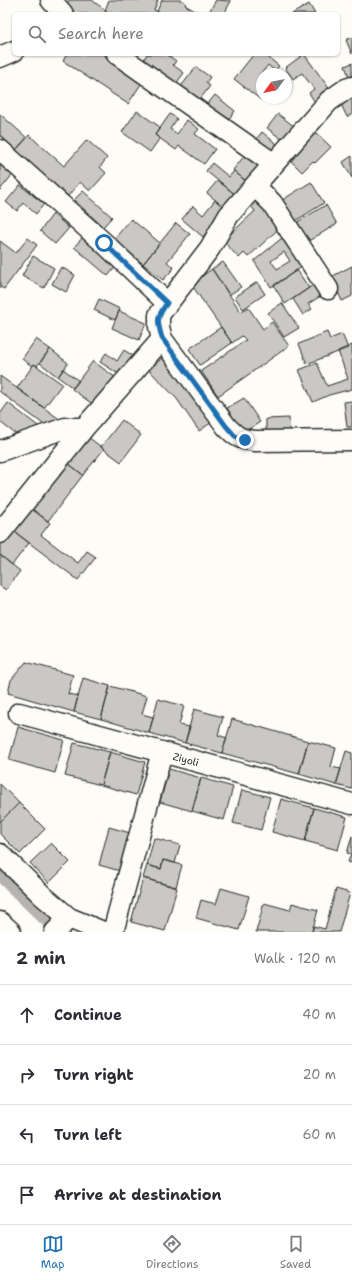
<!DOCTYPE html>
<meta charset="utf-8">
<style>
body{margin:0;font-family:"Shantell Sans",sans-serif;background:#f2f2f3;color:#2b2b33}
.compass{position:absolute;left:256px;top:68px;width:36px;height:36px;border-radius:50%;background:#fff;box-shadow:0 1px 3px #0004;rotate:237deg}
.stop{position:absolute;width:12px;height:12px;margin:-9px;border:3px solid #1f6fb2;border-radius:50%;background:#fff}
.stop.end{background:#1f6fb2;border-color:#fff;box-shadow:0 1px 4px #0008}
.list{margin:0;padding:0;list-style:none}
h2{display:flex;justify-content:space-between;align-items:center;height:52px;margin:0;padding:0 16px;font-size:17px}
h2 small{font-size:13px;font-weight:400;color:#7c7c81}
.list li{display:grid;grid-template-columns:26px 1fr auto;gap:12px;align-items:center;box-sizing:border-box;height:60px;padding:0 16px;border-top:1px solid #e1e1e2}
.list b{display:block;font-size:15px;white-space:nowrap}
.list em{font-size:13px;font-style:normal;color:#7c7c81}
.icon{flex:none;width:22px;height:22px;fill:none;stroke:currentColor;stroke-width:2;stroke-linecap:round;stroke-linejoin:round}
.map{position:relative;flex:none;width:352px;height:932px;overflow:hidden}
.search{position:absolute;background:#fff;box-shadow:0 1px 3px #0004;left:12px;right:12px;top:12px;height:44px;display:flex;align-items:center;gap:10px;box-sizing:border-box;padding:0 14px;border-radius:6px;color:#7c7c81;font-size:15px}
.sheet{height:292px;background:#fff}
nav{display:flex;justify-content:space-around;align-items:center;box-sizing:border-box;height:56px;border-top:1px solid #e1e1e2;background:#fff;font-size:11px;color:#7c7c81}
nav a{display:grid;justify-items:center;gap:2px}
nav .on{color:#1f6fb2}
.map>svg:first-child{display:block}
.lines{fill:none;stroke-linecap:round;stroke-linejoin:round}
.canal{stroke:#b5b4b1;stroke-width:15}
.building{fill:#c9c8c4;stroke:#2b2b2b;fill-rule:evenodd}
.minor-casing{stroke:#2b2b2b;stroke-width:23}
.minor{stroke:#fdfcf7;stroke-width:20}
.route{stroke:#1f6fb2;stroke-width:5}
.labels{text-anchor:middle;stroke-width:4;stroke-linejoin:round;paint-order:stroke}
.street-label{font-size:10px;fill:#2b2b2b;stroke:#fdfcf7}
</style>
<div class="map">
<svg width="352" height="932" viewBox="0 0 352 932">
<rect width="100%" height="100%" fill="#fdfcf7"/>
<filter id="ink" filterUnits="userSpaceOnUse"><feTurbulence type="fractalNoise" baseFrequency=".025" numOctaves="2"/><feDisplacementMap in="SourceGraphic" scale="8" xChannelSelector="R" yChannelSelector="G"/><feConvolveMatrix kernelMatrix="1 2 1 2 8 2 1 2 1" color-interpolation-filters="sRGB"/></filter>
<g filter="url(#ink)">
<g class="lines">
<path class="canal" d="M0,874l60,58"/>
</g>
<path class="building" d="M69,0h23l14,11 -3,3h-28l-10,-8z
M109,0h49l-4,10 9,4h-48l-10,-4z
M162,0h20l4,3 -1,2 15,9h-37l-6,-3z
M216,0l15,1 -7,13h-16z
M309,4l6,10h-23z
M352,37v17l-6,-14z
M67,54h35l41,27 -15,23 -65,-43z
M147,54h19l10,7 -3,4 11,8 -9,12 -32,-24z
M254,54h10l15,12 -4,5 -7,-6 -8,10 2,2 1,21 -2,2 -27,-21z
M304,54l27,37 -16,11 -6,-9 5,-4 -12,-16 -9,6 -8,-11z
M352,63v19h-1l-6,-16z
M196,67l14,10 -4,6 4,3 -13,17 -18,-14z
M352,93v21l-5,3 -8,-17z
M215,95l20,16 -9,12 -21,-16z
M137,111l23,16 -5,8 5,3 -10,14 -28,-20z
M0,114l27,24 -11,12 -16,-15z
M170,114l7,5 -7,10 7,5 10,-14 12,9 -4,5 20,15 -11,15 -25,-18 -3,4 -21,-15z
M278,114l17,13 -11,14 -17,-13z
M313,130l18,17 -16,16 -2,-2 -11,11 -15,-15z
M262,132l16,13 -7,10 -17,-13z
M29,135l35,31 23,-26 20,18 -7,9 6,6 -16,18 -10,-9 -12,14 -52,-46z
M249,150l16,12 -17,21 -15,-13z
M352,156v22l-9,-16z
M212,163l17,14 5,-6 14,12 -11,13 -31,-25z
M0,164l13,10 -13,16z
M218,180l19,16 -11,13 -19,-16z
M311,182l13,21 -32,20 -13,-21z
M20,185l24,19 -8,10 -13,-11 -6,8 -11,-9z
M83,191l29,26 -9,10 -29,-27z
M261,195l23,29 -36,33 -4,-4 -5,5 -16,-17 32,-30 -5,-6z
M215,200l11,9 -23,28 -21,-18 11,-13 10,9z
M326,205l11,19 -32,19 -11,-19z
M53,214l16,14 -14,16 -15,-13z
M131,219l29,24 -17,21 -29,-25z
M176,223l14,11 -23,28 7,6 -11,12 -20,-16z
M288,233l20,30 -37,24 -17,-26zM284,252l6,9 -13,8 -6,-8z
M85,235l33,29 -10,12 -34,-29z
M28,238l9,7 -33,44 -4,-2v-46l16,12z
M33,256l21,12 -10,20 -22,-12z
M223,262l18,25 -12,8 -17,-26z
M352,266v30l-10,5 -11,-24z
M61,267l14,8 -9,17 -14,-8z
M212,269l29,43 7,-5 15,22 9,-7 17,24 -71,50 -17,-25 45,-31 -4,-4 -10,7 -41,-59z
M297,270l12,18 -24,16 -11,-18z
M257,282l8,12 -22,15 -8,-12z
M316,283l8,11 -16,10 4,5 -9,6 -10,-16z
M99,299l21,10 -5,11 -21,-10z
M282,303l17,25 -15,9 -16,-24z
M119,311l27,12 -7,17 -27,-12z
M221,327l11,16 -32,22 -11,-16z
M327,332l3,7 12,-5 6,14 -41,16 -8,-20z
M36,339l14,10 -13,17 -3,-2 -2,2 -10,-7z
M352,345v44l-23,6 -16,7 -14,-32 18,-7 10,23 21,-7 -10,-28z
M50,349l18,14 -10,14 -18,-14z
M124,350l9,6 -13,19 -20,-13 6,-9 11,8z
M162,358l22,24 28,40 -13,9 -22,-32 -28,-29z
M93,361l23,17 -21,28 -23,-17z
M34,364l28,20 -18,24 -27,-20z
M63,369l16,12 -6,7 -15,-11z
M0,376l58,42 -8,11 -50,-37z
M244,398l16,24 -17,11 -16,-25z
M352,401v26h-5l-3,-25z
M8,403l34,26 -20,10 -22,-17v-8z
M289,418l1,14 -24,1v-14z
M122,420l19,15 -20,27 -20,-15z
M84,434l20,15 -21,26 -19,-15z
M64,460l19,15 -35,46 -20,-15z
M28,506l22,17 -9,12 37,28 9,-12 9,6 -18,23 -67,-51z
M11,529l18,14 -17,22 -12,-10v-12z
M0,555l20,16 -14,19 -6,-4z
M26,662l47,13 -5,19 10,2 -4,16 -66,-19 3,-13z
M83,678l27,8 -9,33 -27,-7z
M110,686l37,10 -5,18 11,3 -4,16 -48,-14z
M158,699l26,7 -5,19 11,2 -5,16 -36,-10z
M194,709l29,8 -5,18 9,3 -5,15 -37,-10z
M232,719l76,22 -9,33 -77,-21z
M18,727l46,13 -9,33 -46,-13z
M308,741l28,7 -5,19 10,2 -5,16 -37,-11z
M74,743l36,9 -9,33 -36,-9z
M346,751l6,2v36l-16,-4z
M110,752l35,10 -9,33 -35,-10z
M169,769l32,9 -9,33 -32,-9z
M201,778l32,9 -9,33 -32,-9z
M0,784l19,19 -19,19z
M242,790l28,7 -9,33 -28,-7z
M281,799l33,9 -9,33 -33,-9z
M19,803l26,26 -25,25 -20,-20v-12z
M314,808l33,9 -9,33 -33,-9z
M109,827l21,6 -10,38 -21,-6z
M352,836v27l-4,-1 3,-8 -4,-1z
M154,838l26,7 -5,18 -12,-3 -2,9 -14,-4z
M51,843l19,19 -21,21 -19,-20z
M163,860l19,5 -6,22 -33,-9 4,-13 14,4z
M143,878l34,10 -12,43 -34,-9z
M221,888l28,8 -10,34 -43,-12 5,-18 15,4z
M336,889l14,4 -11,39h-27l1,-6 12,3z
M264,903l26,7 2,-7 26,7 -6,22h-56z"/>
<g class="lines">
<g class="minor-casing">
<path id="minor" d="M51,0l12,14
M117,54l157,110
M0,57l14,-6
M352,87l-6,2 -17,12 -100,114 -19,33 -51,67v12l3,12 64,87c10,11 14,13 29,15l97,-1
M0,150l104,93 63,60
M255,186l17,17 56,86
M0,451l65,-23h19l78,-89
M0,533l84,-105
M19,713l333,91
M0,854l43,42 26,22 34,14
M0,922l11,10
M55,932l14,-14
M113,932l49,-180"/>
</g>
<use href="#minor" class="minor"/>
</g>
</g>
<g class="lines" filter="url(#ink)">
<path class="route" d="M104,243l63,60c-11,15 -10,18 -5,35l64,88 9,10 10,4"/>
</g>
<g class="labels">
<g class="street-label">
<text transform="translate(186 759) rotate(15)" y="4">Ziyoli</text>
</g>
</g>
</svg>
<svg class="compass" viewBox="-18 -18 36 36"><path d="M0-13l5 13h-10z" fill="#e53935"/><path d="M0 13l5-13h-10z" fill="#7c7c81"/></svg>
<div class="stop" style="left:104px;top:243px"></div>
<div class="stop end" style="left:245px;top:440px"></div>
<div class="search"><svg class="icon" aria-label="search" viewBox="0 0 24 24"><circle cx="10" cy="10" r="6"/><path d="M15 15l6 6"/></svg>Search here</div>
</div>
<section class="sheet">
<h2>2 min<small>Walk · 120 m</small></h2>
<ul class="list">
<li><svg class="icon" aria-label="ahead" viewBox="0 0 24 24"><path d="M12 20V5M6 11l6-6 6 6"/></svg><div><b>Continue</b></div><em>40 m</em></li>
<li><svg class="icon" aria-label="right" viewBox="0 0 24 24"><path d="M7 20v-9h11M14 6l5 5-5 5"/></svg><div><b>Turn right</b></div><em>20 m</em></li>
<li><svg class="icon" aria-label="left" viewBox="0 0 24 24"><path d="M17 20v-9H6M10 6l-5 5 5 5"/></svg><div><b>Turn left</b></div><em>60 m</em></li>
<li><svg class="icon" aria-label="arrive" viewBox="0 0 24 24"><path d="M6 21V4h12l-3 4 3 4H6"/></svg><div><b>Arrive at destination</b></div></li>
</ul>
</section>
<nav>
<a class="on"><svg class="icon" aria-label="map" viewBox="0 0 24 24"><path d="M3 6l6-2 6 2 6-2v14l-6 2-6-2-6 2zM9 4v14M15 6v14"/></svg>Map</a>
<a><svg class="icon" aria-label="directions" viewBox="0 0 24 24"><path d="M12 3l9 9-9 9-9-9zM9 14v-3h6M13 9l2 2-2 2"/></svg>Directions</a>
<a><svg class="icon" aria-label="saved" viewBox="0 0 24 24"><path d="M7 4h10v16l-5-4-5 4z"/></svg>Saved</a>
</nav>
